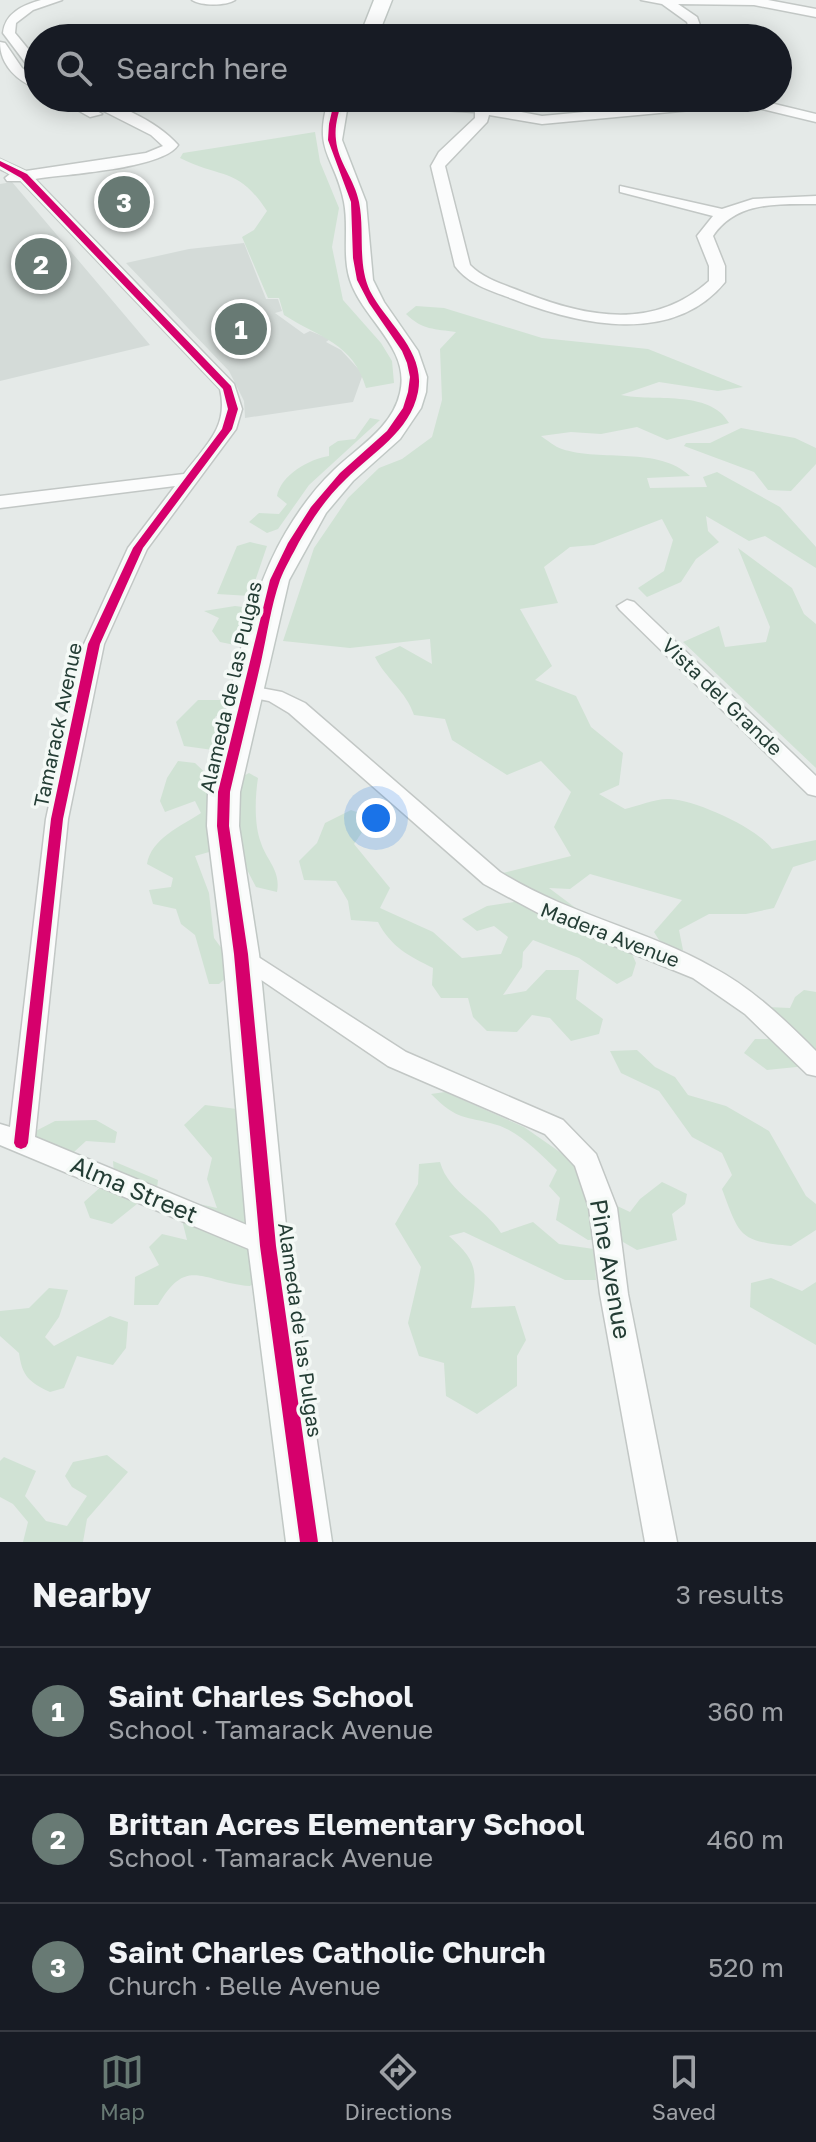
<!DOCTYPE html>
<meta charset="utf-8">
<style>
body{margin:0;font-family:"Golos Text",sans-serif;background:#242831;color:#f1f3f6}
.you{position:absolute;left:376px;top:818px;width:28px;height:28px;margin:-20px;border:6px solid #fff;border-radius:50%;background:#1a73e8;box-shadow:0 0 0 12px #1a73e833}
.badge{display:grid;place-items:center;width:52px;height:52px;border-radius:50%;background:#687a74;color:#fff;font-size:26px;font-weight:700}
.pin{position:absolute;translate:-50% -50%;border:4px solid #fff;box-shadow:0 2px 8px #0006}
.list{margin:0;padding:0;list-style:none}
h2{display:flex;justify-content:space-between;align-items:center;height:104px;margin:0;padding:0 32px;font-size:34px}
h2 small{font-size:26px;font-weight:400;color:#9ea1a6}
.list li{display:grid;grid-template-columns:52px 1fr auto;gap:24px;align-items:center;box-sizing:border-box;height:128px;padding:0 32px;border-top:2px solid #363941}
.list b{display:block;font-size:30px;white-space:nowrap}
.list p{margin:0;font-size:26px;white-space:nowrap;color:#9ea1a6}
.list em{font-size:26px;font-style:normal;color:#9ea1a6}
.icon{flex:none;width:44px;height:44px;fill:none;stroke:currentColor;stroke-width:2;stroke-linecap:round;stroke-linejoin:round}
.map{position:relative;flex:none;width:816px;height:1542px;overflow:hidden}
.search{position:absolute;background:#171b24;box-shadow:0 4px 20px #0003;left:24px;right:24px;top:24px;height:88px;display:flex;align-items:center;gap:20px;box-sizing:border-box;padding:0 28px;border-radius:44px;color:#9ea1a6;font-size:30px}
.sheet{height:488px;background:#171b24}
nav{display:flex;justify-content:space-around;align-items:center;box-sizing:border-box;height:112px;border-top:2px solid #363941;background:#171b24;font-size:22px;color:#9ea1a6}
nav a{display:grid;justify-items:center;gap:4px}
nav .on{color:#687a74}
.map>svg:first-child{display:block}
.built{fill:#d4dbd8}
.green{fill:#d0e2d4}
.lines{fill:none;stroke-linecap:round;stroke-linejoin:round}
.minor-casing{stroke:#c2c7c5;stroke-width:3}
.secondary-casing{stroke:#c1c8c5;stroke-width:3}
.minor{fill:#fbfcfc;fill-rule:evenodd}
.secondary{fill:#fbfcfc;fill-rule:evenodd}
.cycleway-casing{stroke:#f4f9f6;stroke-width:5}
.cycleway{fill:#d6006c;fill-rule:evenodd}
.labels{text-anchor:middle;stroke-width:7;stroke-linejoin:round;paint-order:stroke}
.street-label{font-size:20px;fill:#243d35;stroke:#f4f9f6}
.near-street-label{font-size:24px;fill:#243d35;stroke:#f4f9f6}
</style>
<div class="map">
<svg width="816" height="1542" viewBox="0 0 816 1542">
<rect width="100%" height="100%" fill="#e5eae8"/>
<path class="built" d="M12,182l138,163 -150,36v-197z
M244,243l22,56h12l4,12 -7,2 29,21 6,-3 20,8 -4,3 15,8 22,24 -10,28 -108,16 -1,-17 -15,-30 -103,-108 63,-14z"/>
<path class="green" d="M315,132l5,30 19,46 -7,39 11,53 38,43 11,18 2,22 -28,5c-13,-45 -46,-50 -82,-73l-5,-17h-11l-26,-61 12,-7 13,-19c-30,-45 -43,-31 -87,-53l3,-5z
M416,306l28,2 98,30 106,11 95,38 -25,4 -59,-9 -38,13c31,7 89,-6 108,28l-62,17 -30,-13 -36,7 -30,-2 -30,4c6,4 14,11 21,13 39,13 97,-3 128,27l-43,2 3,10 57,-1 -4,-10 14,-5 63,35 36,40v21l-51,-32 -16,5 -43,-25 2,15 11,11 -23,17 -15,23 -34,15 -9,-9 26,-17 9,-31 -11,-21 -68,26 -24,2 -26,20 14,36 -38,6 32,57 -17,14 41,16 15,31 32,26 -4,32 -20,9 26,15c13,-3 31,-11 45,-10 25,1 88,29 102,50l44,-9v20l-23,7 -19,41 -28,6h-37l-30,16 4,20 -19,-2 -10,-16 28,-32 -92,-26 -20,15 -21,-1 36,27 54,19 -10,13 7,16 -4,13 -15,8 -38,-26 -46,-18 -10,12 -1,15 -19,28 23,-4 20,-21h33l-3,29 27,20 -4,15 -28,7 -21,-23 -18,-3 -15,17 -30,-1 -14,-14 -5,-19h-27l-9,-13 1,-17c-24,-12 -42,-21 -55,-46l-27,-2 -3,-19 -12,-20 -32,-1 -5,-19 18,-18 8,-20 26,-13 11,4 5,11 -13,19 36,44 -10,20 53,24 29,26 39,-4 7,-17 -14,-11 -17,5 -15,-12 25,-13 27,-4 -15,-28 72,-18 -17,-29 17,-35 -30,-31 -34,14 -55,-35 -7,-21 -31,-4c-8,-24 -28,-36 -39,-58l25,-11 32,18 -2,-25 -80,9 -67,-7 31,-93 34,-50 31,-30 23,-9 30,-22 10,-37 -2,-51 16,-17c-21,-3 -34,-2 -50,-18z
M370,418l10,2 -71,65 -31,44 -11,4 -18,-11 10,-9 20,1 8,-10 -10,-8c4,-21 32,-37 52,-40v-9l9,-6 17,-2z
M741,428l54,10 21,10v16l-25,27 -23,-1 -14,-18 -70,-26 2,-3h24z
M250,542l17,4 -17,50 -33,-2 20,-48z
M738,548l54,40 12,26 12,10v144l-133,-126 36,-16 6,21 41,-5 4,-15z
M235,606l15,2 -10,38 -20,-4 -8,-11 7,-13 -15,-7z
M198,700h24l9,7 -16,10 4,12 -6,21 -29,-4 -8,-24z
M178,761l17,2 20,19 21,-2 13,-7 9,5c-3,19 -4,47 3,65 6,18 20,28 16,49l-21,-5 -22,-42 -39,11 14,37 5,45 11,15 2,24 -8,7h-10l-14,-49 -14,-11 -5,-15 -23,-5 -4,-14 22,-3 2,-9 -26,-14c4,-25 34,-38 54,-51l-6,-12 -30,11 -5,-11 7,-23z
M804,990l12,2v73l-49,5 -23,-17 11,-14h13l-7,-18 6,-14 23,1 5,-11z
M637,1050l18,17 20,10 13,18 38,11 43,25 37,65 10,8v26l-25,16c-52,-5 -51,-9 -69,-57l10,-14 -10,-22 -30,-16 -33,-46 -38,-18 -11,-22z
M445,1092l79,35 53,37 36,40 17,8 10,-13 22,-17 25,12 -2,10 -13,10 5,26 -40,10 -21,-12 -28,2 -32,-20 4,-22 -11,-12 8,-16c-17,-16 -37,-38 -60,-45 -33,-10 -38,-3 -66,-31z
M205,1105l32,4 2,34 9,17 3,62 -14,22 25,13 -1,20 -11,9c-48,-4 -63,-31 -92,19h-24l1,-28 24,-12 -10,-18 13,-13 25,6 -5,-20 17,-16 18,4 -10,-29 5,-21 -28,-33z
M96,1120l21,12 -2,11 -29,-2 -12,11 -23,7 -19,-26 23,-12z
M113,1161l45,19 -1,8 -45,36 -22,-6 -6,-16 30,-27z
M440,1162c9,32 44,44 61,71l32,-11 26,22 35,5 2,31h-31l-101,-48 -15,4c28,25 29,34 22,72l44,-2 11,34 -9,16v30l-40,28 -31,-18 -2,-33 -25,-7 -11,-33 13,-56 -26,-43 23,-40 1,-20z
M771,1278l31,13 14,-9v63l-66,-38 1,-24z
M49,1288l19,2 -9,27 -14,20 9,9 56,-30 18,6 -2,26 -13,17 -36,-9 -13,32 -14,4c-21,-10 -28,-16 -31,-39l-19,-17v-25l29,-3z
M107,1455l21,17 -41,47 -4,23h-60l5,-20 -15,-18 -13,-7v-36l4,-4 32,14 -11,25 21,25 21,5 20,-30 -15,-9 -7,-11 8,-14z"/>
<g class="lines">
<g class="minor-casing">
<path id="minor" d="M41,0h21l-29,10 -17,13 -1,10 23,28v13l-5,-1 -30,-40c2,-20 20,-28 38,-33z
M192,0h43c-9,6 -34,6 -43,0z
M641,0h127l48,9v8l-62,-12 -76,-1 19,13 4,11 -5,10h-12l5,-10 -2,-6 -25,-18z
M0,42l5,1 17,25 16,11v10c-21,-8 -38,-24 -38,-47z
M56,98h18l28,16 -12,3z
M78,98c32,0 79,23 100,47 -15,24 -113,29 -143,34l199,205 8,25 -6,20 -89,120 -43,95 -36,175 -33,318 243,101 4,8 -4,8 -10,3 -268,-112v-21l10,3 36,-308 38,-175 44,-96 47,-62 -175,22v-12l184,-22c22,-29 45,-47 36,-85l-199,-208h-14l-2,-3 5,-4 -10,-5v-10l26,12 120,-18 17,-7 -12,-11z
M295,98h99l81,6v-6h14v8l53,10 181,-17 39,2 54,13v8l-54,-13 -39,-2 -181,17 -53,-9 -2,7 -42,44 25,99c15,15 36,20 55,28 64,25 129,37 184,-12v-15l-12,-30 16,-20 -93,-24v-6l102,23 31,-10 63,-3v8c-38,0 -80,-3 -103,32l12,30v16c-52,64 -146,43 -212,17 -21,-8 -44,-14 -58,-33l-24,-100 8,-14 36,-34v-6l-173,-10z
M627,600l7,2 182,174v20l-8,-2 -188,-184 -3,-4z
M250,686l32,6 23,11 195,169c67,42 144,57 212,95 40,21 72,52 104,84v25l-9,-2 -62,-60 -52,-36 -140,-57 -69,-37 -195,-171 -20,-12 -26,-5 -4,-4 4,-4z
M241,946l165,106 157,68 33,34 21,54 11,86 49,248h-32l-45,-248 -11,-86 -14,-42 -30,-32 -157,-68 -156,-106 -3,-6 3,-6z"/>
</g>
<g class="secondary-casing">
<path id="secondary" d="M374,0h18l-15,38h-18z
M329,98h20l-7,42 24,62 7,78 11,22 34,49 9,26 -1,15 -5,16 -21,31 -47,42 -27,32 -37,67 -49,212 -1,34 20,128 29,292 44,296h-46l-38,-296 -25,-292 -16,-128 1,-34c20,-82 35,-188 78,-260 13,-22 29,-44 48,-62 24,-23 58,-42 66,-77 11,-45 -37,-73 -50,-113 -8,-25 -1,-52 -6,-78 -9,-46 -32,-50 -15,-104z"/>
</g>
<use href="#minor" class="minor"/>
<use href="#secondary" class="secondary"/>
<g class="cycleway-casing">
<path id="cycleway" d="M335,98h8c-4,13 -9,28 -7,42 2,22 19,40 23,62 6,30 -2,61 11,89 17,33 56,60 48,101 -8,40 -46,61 -72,87 -19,18 -34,40 -47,63 -6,12 -14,25 -19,38 -9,26 -13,55 -19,82 -10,44 -21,87 -31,130l-1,34 19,128 28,292 42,296h-18l-40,-296 -26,-292 -17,-128 1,-34 52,-212 18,-37 23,-36 29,-34 47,-42 16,-23 5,-16 2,-15 -3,-14 -5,-12 -33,-48 -12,-23 -4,-22 -2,-56 -23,-62 1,-16z
M0,161l27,13 204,212 7,23 -6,20 -89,119 -43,96 -37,175 -35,324 -2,4 -5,2 -5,-2 -2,-4 37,-324 37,-175 45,-96 89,-119 6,-20 -5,-20 -202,-211 -21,-12z"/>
</g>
<use href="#cycleway" class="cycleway"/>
</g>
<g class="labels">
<g class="street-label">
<text transform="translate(231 687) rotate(-77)" y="7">Alameda de las Pulgas</text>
<text transform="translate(722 697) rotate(44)" y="7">Vista del Grande</text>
<text transform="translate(58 725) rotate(-78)" y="7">Tamarack Avenue</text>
<text transform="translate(610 935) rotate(21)" y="7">Madera Avenue</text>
<text transform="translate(300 1330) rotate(82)" y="7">Alameda de las Pulgas</text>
</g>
<g class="near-street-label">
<text transform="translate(134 1190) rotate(23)" y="8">Alma Street</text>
<text transform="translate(610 1269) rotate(80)" y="8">Pine Avenue</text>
</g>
</g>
</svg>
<div class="you"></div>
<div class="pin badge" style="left:241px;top:329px">1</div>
<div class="pin badge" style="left:41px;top:264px">2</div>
<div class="pin badge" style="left:124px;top:202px">3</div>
<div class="search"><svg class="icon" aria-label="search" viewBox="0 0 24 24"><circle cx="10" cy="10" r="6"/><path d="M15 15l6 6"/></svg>Search here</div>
</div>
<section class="sheet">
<h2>Nearby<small>3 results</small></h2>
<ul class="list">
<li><span class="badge">1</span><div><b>Saint Charles School</b><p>School · Tamarack Avenue</p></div><em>360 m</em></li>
<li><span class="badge">2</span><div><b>Brittan Acres Elementary School</b><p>School · Tamarack Avenue</p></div><em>460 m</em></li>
<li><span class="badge">3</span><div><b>Saint Charles Catholic Church</b><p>Church · Belle Avenue</p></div><em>520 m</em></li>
</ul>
</section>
<nav>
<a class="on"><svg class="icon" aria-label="map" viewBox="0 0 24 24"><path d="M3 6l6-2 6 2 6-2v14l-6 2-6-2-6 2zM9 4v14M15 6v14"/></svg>Map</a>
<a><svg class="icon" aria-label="directions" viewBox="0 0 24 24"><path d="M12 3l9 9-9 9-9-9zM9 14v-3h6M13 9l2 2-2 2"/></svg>Directions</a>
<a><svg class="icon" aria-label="saved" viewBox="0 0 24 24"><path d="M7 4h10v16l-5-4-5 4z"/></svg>Saved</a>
</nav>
